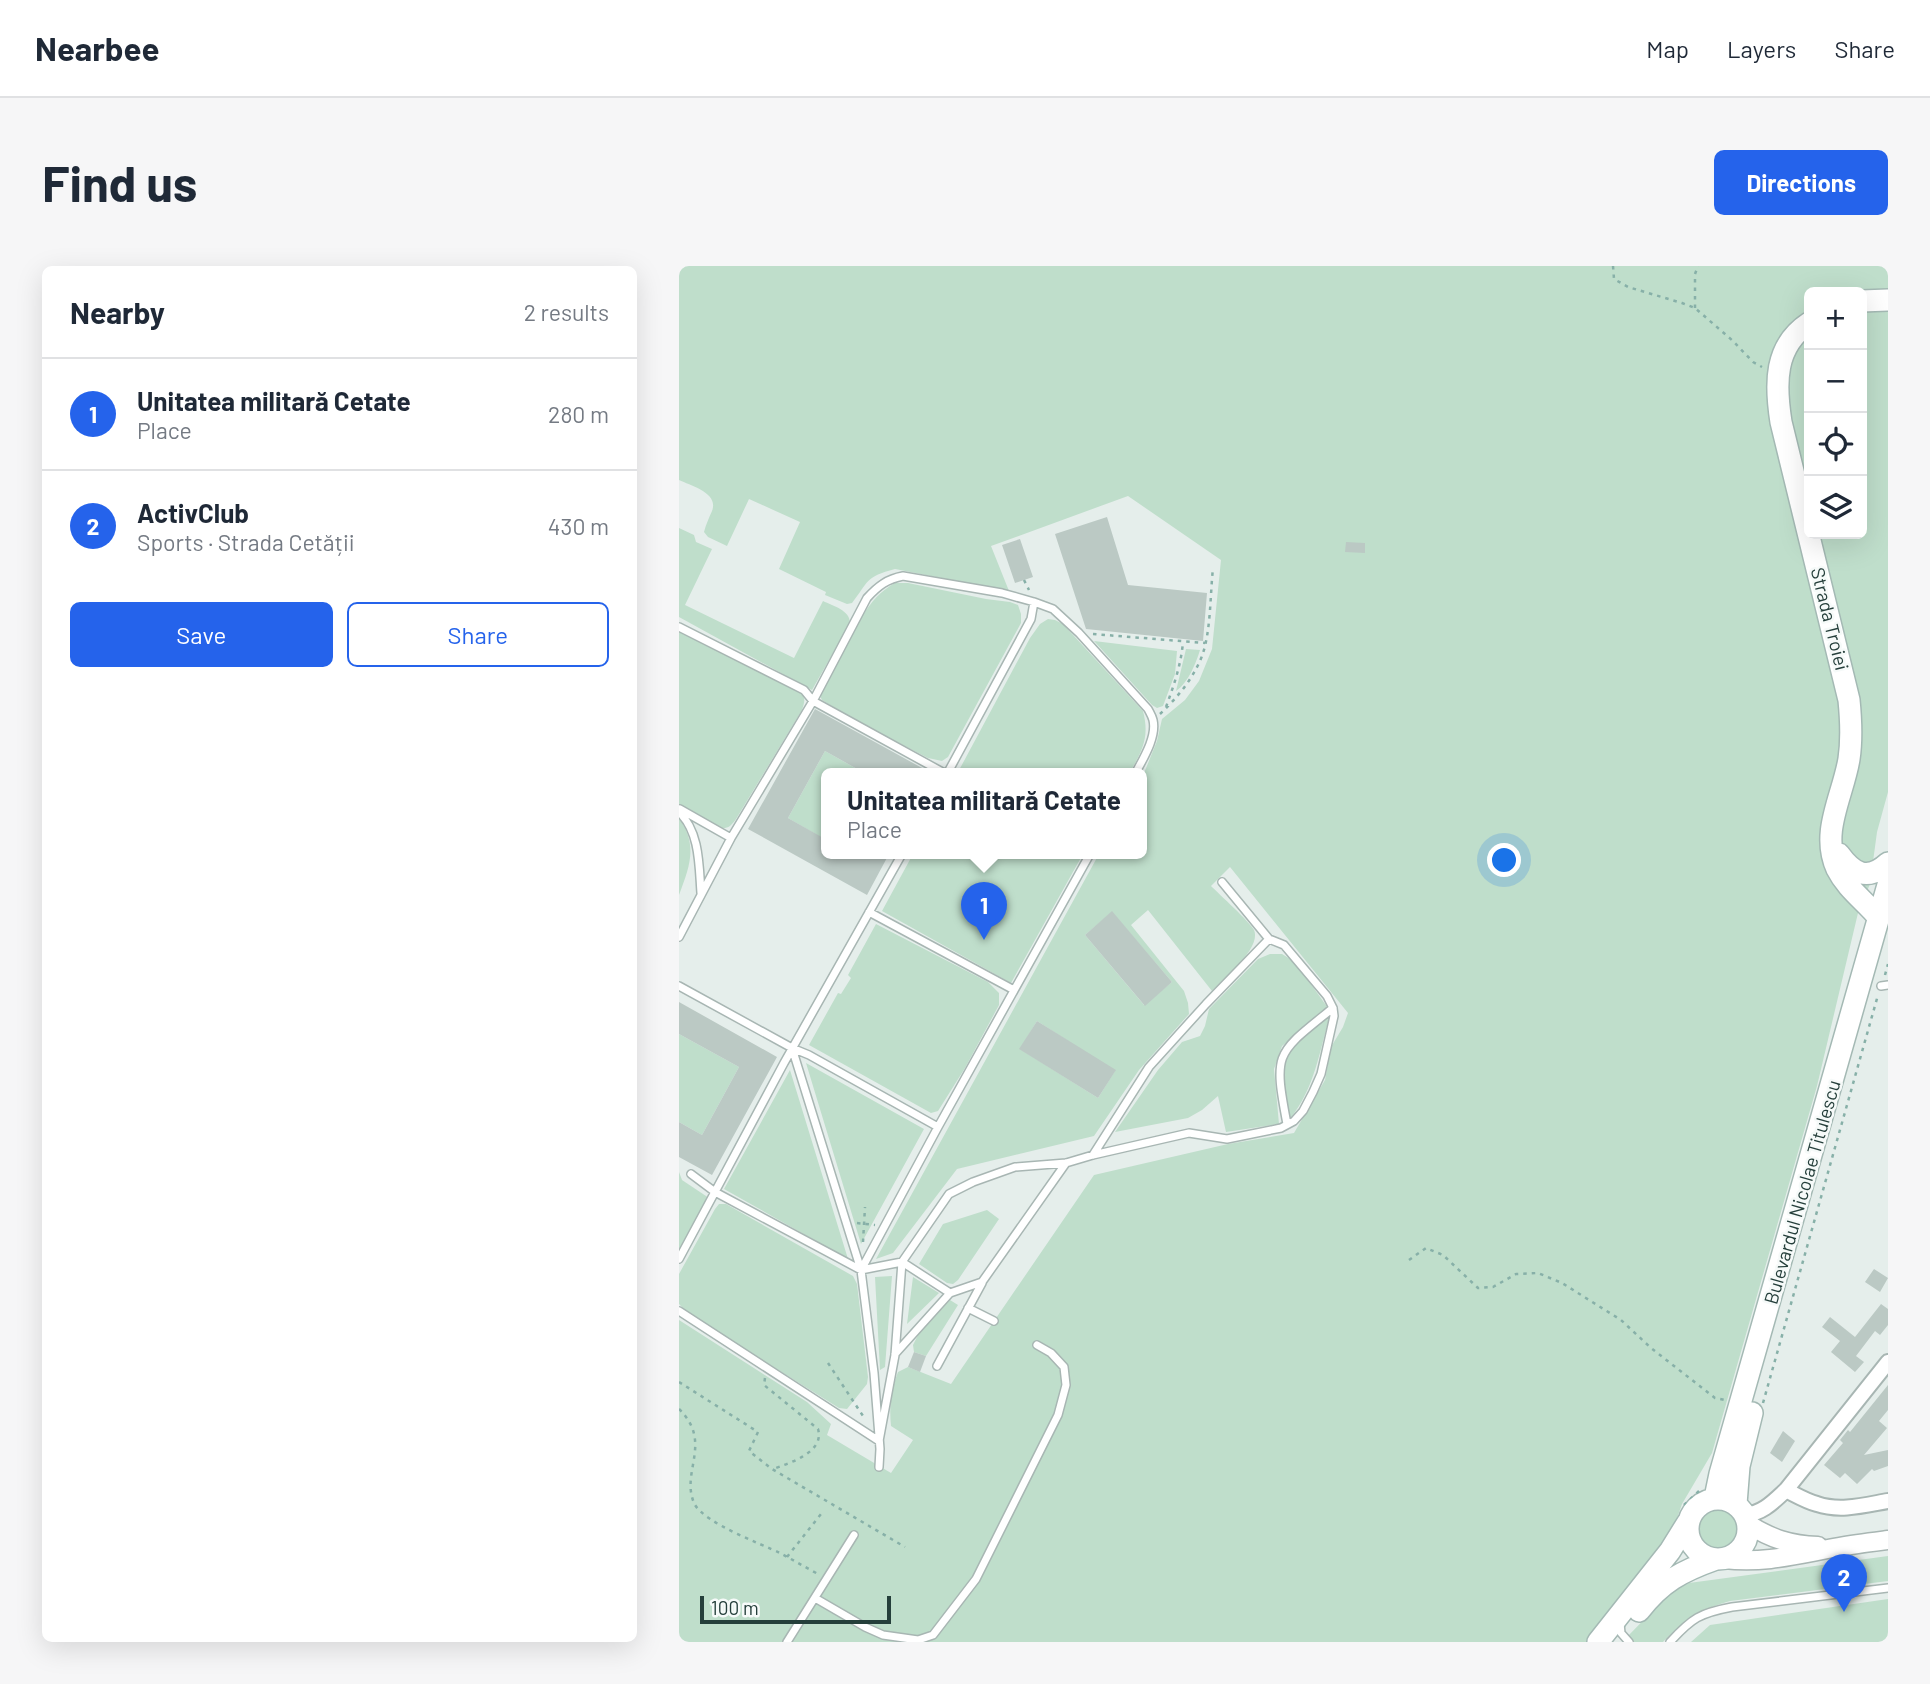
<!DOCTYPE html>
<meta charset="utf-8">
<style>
body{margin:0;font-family:Barlow,sans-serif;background:#f6f6f7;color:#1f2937}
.controls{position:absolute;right:21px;top:21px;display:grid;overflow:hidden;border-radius:10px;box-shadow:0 7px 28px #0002}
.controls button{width:63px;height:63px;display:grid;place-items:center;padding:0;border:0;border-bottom:2px solid #e0e1e3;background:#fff;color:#1f2937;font:35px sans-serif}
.scale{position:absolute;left:21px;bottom:18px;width:191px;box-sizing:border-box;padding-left:7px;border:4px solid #253f3b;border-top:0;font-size:19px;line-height:24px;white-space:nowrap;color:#253f3b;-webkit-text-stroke:5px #f6faf9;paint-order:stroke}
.you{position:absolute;left:826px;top:595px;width:24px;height:24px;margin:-18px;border:5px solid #fff;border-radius:50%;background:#1a73e8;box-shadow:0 0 0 10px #1a73e833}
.badge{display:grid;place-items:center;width:46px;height:46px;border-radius:50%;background:#2563eb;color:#fff;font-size:23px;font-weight:700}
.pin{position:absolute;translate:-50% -58px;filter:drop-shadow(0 2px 4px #0008)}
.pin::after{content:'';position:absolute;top:37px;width:24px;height:21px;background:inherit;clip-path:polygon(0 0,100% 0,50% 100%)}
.popup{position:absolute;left:142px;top:502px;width:326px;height:91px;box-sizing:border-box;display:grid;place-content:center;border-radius:10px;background:#fff;filter:drop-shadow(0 2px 5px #0005);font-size:23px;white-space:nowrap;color:#747a83}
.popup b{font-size:26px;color:#1f2937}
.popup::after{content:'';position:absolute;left:50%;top:100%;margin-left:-14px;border:14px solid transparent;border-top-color:#fff}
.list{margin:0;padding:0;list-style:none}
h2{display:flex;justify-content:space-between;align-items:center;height:91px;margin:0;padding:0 28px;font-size:30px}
h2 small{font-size:23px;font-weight:400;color:#747a83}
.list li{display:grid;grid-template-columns:46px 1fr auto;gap:21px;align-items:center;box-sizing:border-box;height:112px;padding:0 28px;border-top:2px solid #e0e1e3}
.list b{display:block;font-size:26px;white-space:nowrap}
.list p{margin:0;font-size:23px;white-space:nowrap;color:#747a83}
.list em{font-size:23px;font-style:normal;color:#747a83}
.actions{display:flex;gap:14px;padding:21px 28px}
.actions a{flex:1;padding:16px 0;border:2px solid #2563eb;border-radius:10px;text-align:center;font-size:24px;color:#2563eb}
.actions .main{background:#2563eb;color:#fff}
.icon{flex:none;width:38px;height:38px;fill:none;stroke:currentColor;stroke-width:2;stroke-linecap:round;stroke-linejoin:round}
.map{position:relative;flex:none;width:1209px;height:1376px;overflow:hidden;border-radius:10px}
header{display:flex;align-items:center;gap:42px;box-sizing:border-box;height:98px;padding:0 35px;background:#fff;border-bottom:2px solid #e0e1e3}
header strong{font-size:33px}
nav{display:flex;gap:38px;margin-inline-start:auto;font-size:24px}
.intro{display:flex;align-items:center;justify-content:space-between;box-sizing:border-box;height:168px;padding:0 42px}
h1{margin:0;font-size:49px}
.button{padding:18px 32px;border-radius:10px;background:#2563eb;color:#fff;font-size:24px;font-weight:700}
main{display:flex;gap:42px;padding:0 42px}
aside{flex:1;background:#fff;border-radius:10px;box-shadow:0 7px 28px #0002}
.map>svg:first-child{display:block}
.green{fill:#bfdecb;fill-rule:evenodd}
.building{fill:#bbc9c4}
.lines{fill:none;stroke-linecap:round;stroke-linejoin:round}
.service-casing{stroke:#a8b6b3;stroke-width:10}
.minor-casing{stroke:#a8b6b3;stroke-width:18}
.tertiary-casing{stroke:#a8b6b3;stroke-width:21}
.secondary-casing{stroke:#a4b9b4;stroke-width:24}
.path{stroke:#87b0a8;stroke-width:2.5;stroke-dasharray:3.5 5;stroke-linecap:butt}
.service{stroke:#fff;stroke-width:7}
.minor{stroke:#fff;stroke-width:14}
.tertiary{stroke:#fff;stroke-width:18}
.secondary{stroke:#fff;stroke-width:21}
.labels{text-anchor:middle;stroke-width:5;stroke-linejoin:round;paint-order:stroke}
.street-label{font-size:19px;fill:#253f3b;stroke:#f6faf9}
</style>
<header>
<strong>Nearbee</strong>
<nav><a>Map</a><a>Layers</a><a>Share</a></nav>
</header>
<div class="intro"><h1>Find us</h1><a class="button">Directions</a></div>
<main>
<aside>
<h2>Nearby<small>2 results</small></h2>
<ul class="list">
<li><span class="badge">1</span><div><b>Unitatea militară Cetate</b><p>Place</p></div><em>280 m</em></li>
<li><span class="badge">2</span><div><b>ActivClub</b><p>Sports · Strada Cetății</p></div><em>430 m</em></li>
</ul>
<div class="actions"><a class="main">Save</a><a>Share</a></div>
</aside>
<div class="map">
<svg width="1209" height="1376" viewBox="0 0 1209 1376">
<rect width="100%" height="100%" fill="#e5eeeb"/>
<path class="green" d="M0,0h1209v526l-11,40 -7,52 -12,29 -41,173 -105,367 -30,51 -12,34 -84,104h-907v-322l128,82 24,22 -4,11 64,38 22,-33 -22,-14c-2,-19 0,-36 7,-54l10,-5 43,17 143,-209 134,-31 66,-11 31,-53 6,-33 12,-20 5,-14 -118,-146 -19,19c8,8 39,36 43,44 8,18 -31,49 -42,61l-64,-81 -17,15 53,66 4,12 1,11 -50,56 -45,66 -137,33 -64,84 -17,6 223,-405h42l1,-76 15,-37 5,-22 23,-19 14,-19 13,-32 9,-89 -93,-64 -137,50 18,45 -114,-22c-30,8 -26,12 -43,34l-5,1 -22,-9 1,-3 -47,-23 21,-47 -51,-23 -22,47 -19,-9 -4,-5c2,-8 5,-14 8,-21 7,-18 -20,-25 -33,-31zM1130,26h53v242h-53zM433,646l60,70 -28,23 -59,-70zM358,755l78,50 -17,27 -78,-49z
M0,262l15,7 2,7 16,7 -27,56 109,53 29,-57c10,5 27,9 27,22l-38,67 -133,-73z
M216,317h13l78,16 24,3 8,3 3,9v9l-73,134 -6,4 -14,-3 -68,-35 -38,-23 -2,-4c5,-14 13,-27 20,-39 15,-27 27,-59 55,-74z
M369,353l7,1 8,4 80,87c7,27 -1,40 -14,63h-172l73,-136 10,-14z
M0,366l120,59c7,6 6,10 3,19l-66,109c-5,7 -8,10 -16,9l-41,-23z
M415,375l83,10 -2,23 -12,32 -6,2 -5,-3z
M507,383l14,1c-4,13 -12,33 -24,41z
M146,485l41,23h-39l-1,66 -38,-22z
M0,552c19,27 11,48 0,77z
M234,588h170l-72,129 -129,-72z
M197,658l112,58 11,11v12l-34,63 -27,43 -7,2 -122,-68 29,-52 3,1 10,-16 -3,-3z
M591,688h12l13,8 33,46 -46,38 -8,23 5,55 -53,8 -8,-36 -16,14 -14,8 -73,14 43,-62 24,-28 18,-6 5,-10 4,-17 49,-50z
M651,749c-11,38 -15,72 -40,104 -2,-13 -7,-26 -8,-39 -2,-31 28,-47 48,-65z
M0,768l60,33 -37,68 -23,-13z
M127,797l118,66 -63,115z
M111,804l58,189 -124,-70z
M0,906l3,8 27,18 -30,55z
M40,938h7l127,72 4,8 11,93 -1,7 -20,25 -8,-1 -150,-94 -10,-10v-30l36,-65z
M308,944l12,9 -41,61 -5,4 -6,-1 -28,-19 24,-40z
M213,1010l-7,91 -5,3 -5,-93z
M234,1011l26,16 -32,31z
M271,1034l8,5 -32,51 -12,-4 -1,-7 5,-10z
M1017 1262a22 22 0 1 1 44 0a22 22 0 1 1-44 0Z
M1209,1290v25l-158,20c-32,9 -44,18 -67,41h-30l-6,-5 44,-45 18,-9z
M1209,1333v43h-197l19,-17z"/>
<path class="building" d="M428,251l21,68 79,8 -4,48 -117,-12 -31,-95z
M341,273l13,38 -18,6 -13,-38z
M667,276l19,1v10l-20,-1z
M136,443l118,65h-67l-41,-23 -37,67 39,22v14h62l-22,41 -119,-66z
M433,645l60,71 -27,24 -60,-71z
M0,736l98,55 -65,118 -33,-18v-35l23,13 37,-68 -60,-33z
M358,755l79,49 -18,28 -79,-49z
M1195,1003l14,9 -8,14 -15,-10z
M1202,1038l7,5v16l-8,10 -5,-4 -19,25 8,6 -9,10 -24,-20 9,-11 -18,-14 8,-10 25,20z
M235,1086l12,4 -6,16 -12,-5z
M1209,1119v25l-9,11 8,7 -23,27 24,-5v16l-14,5 -2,-2 -15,15 -12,-11 -5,5 -16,-13 19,-22 -3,-3 8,-10 2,2z
M1104,1165l12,10 -13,21 -12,-9z"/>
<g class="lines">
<g class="service-casing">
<path id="service" d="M0,361l125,63 9,11 133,73
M268,508l84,-155 3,-17
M1,543l51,29
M0,546c21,20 20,54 22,81
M190,646l145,78
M0,671l52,-99 82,-137 54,-103c11,-12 20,-19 36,-22l99,17 32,9 19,7 26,24 69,76c2,4 4,7 5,11 4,17 -10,39 -18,54
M0,720l113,62 17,7 129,72
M1202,720l7,-1
M113,782l69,222 13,103 6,76 -1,18
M608,858c-14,-73 -11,-70 46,-116
M414,889l56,-88 57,-63 63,-65
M12,908l24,18 146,78 41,-8 48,31 -55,61
M0,993l105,-196 118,-209
M182,1004l77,-143 152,-273
M271,1027l32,-11 84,-119
M289,1042l26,13
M0,1045l200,130
M258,1100l45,-83
M200,1175l16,-86 7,-93 47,-68 24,-12 42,-15 51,-4 27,-8 96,-22 38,6 54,-11 13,-7 9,-10 10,-19 8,-18 13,-58 -1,-8 -6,-12 -43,-51 -15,-6 -47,-57
M136,1332l50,29 18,8 35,5 15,-5 43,-56 82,-164 8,-30 -2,-18 -13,-14 -14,-8
M941,1357l1,10 8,9
M108,1376l67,-107
M991,1376c22,-24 30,-29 62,-35l156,-19"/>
</g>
<g class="minor-casing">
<path id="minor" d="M1107,1224c10,5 20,11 31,14 23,8 48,1 71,-3
M1066,1249c18,-2 28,-13 41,-25l102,-128"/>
</g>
<g class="tertiary-casing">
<path id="tertiary" d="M1069,1258c23,15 43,21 70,22
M1045,1293c41,5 75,-5 115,-12 16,-3 33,-5 49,-7"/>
</g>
<g class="secondary-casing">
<path id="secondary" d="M1183,35l26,-1
M1130,57c-35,23 -34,61 -28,99l68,278c2,20 3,39 0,59 -6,37 -29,73 -12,110 10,20 28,32 42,49
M1160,588c14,19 28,28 49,9
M1036,1232l5,-24 168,-589
M1009 1263a30 30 0 1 1 60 0a30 30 0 1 1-60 0Z
M1057,1238l3,-38 13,-53
M960,1345c22,-29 43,-40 77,-52
M919,1376l72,-91 18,-29"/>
</g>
<path class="path" d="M934,0l1,13 14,8 54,16 13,5 38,33 20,21 9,5
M1016,42v-34l3,-8
M345,314l5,10
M414,368l112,9
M487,441c8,-22 15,-42 17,-65
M481,448c17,-16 33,-35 42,-58 9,-25 8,-60 11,-88
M1206,709l3,-11
M178,957l18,2
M184,976l2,-35
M730,994l17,-12 17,7 35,33 15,-1 23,-13 22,-1 24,10 59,37 30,28 64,50 10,2
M149,1097l37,56
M86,1112l-1,7 54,44c7,23 -28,34 -45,40
M0,1116l79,50 -9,19 23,18 133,78
M1084,1137l115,-408
M0,1143c35,34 0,64 16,96 12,19 64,38 85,48 13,7 25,14 38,21
M1005,1239l15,-14
M108,1291l34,-43"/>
<use href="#service" class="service"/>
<use href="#minor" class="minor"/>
<use href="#tertiary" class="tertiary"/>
<use href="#secondary" class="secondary"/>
</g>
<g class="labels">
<g class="street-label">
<text transform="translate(1151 353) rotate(76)" y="7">Strada Troiei</text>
<text transform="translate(1123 926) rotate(-74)" y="7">Bulevardul Nicolae Titulescu</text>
</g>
</g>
</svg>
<div class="controls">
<button>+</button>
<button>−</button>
<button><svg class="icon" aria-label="locate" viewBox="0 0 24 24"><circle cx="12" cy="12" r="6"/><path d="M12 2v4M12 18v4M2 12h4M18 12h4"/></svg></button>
<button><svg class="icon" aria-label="layers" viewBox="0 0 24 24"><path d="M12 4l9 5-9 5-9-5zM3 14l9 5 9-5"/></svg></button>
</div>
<div class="scale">100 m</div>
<div class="you"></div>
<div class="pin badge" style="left:305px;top:674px">1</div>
<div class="popup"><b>Unitatea militară Cetate</b>Place</div>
<div class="pin badge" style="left:1165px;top:1346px">2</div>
</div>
</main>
